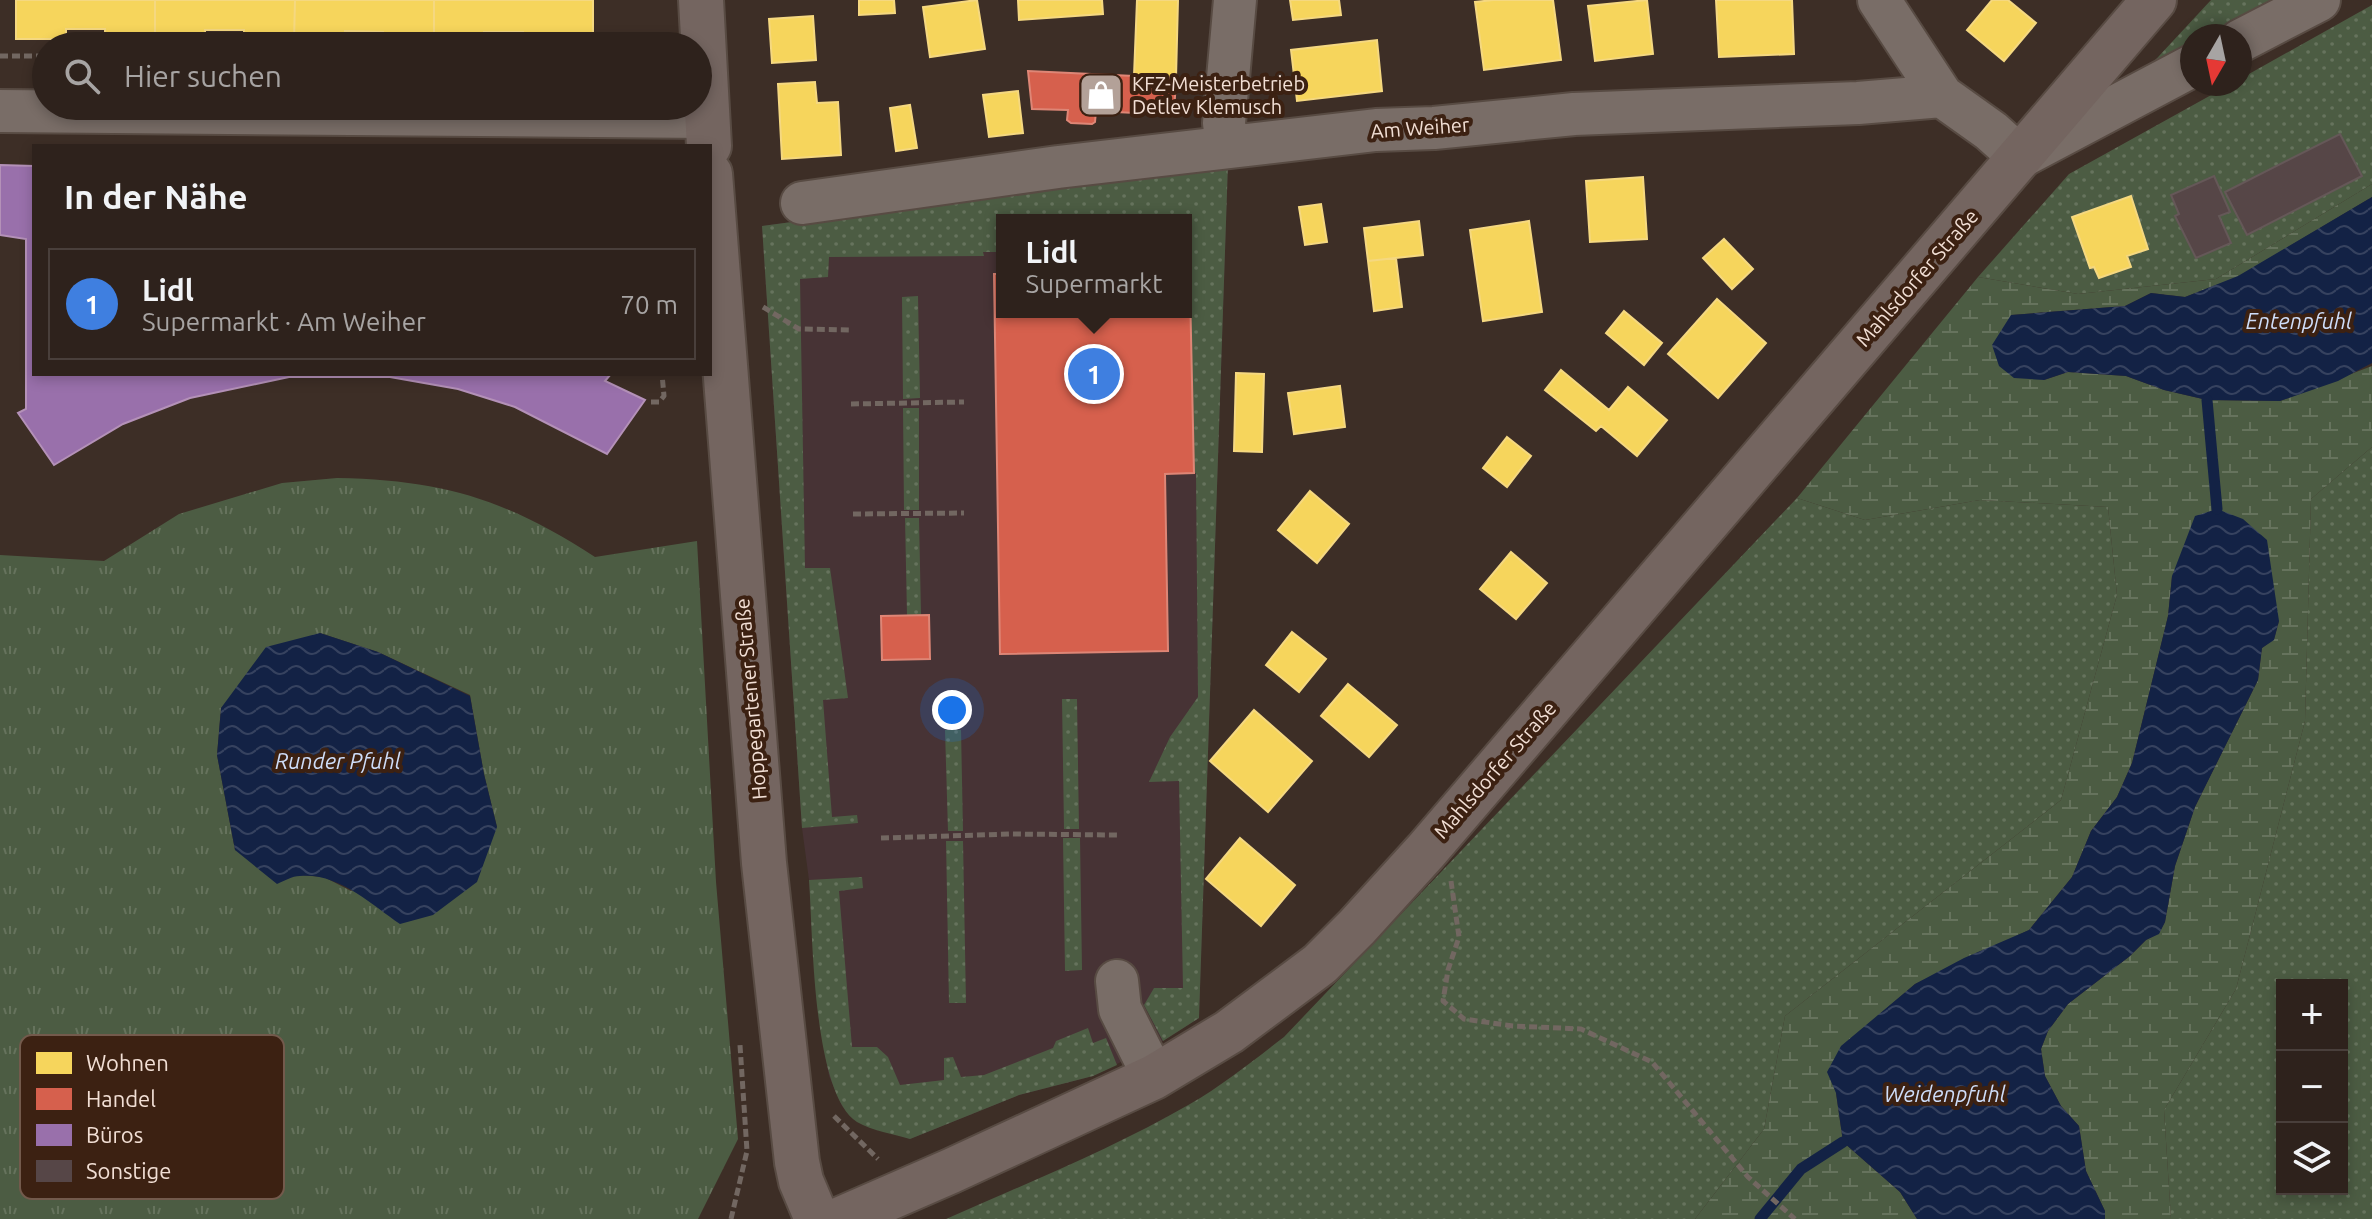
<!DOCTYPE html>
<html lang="de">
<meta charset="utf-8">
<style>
body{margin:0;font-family:Ubuntu,sans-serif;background:#3a2f29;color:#f1f3f6}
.controls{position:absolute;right:24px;bottom:24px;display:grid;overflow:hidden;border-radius:0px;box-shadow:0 4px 12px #0003}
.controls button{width:72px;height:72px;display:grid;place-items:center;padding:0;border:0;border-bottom:2px solid #493f3b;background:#2e221c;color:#f1f3f6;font:40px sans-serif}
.compass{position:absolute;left:2180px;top:24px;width:72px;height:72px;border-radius:50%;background:#2e221c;box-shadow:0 4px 12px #0003;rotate:189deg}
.you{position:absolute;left:952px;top:710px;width:28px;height:28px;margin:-20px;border:6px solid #fff;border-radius:50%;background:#1a73e8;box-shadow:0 0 0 12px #1a73e833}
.badge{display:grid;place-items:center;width:52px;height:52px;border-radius:50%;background:#b45309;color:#fff;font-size:26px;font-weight:700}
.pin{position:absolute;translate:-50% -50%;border:4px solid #fff;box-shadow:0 2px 8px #0006}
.popup{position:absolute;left:996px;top:214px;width:196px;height:104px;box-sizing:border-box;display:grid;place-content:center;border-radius:0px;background:#2e221c;filter:drop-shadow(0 2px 6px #0005);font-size:26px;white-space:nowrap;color:#a7a4a3}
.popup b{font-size:30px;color:#f1f3f6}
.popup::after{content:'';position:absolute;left:50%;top:100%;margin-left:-16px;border:16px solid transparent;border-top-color:#2e221c}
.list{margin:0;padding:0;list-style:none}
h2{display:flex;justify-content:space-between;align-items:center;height:104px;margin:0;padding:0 32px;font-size:34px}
h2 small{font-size:26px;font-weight:400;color:#a7a4a3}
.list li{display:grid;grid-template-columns:52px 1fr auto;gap:24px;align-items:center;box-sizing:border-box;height:112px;margin:0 16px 16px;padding:0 16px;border:2px solid #493f3b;border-radius:0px}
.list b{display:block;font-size:30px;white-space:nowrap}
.list p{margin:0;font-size:26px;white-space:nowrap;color:#a7a4a3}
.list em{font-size:26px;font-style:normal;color:#a7a4a3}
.icon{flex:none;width:44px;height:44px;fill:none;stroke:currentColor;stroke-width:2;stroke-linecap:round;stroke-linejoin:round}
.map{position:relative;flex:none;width:2372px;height:1219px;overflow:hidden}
.search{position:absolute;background:#2e221c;box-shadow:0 4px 12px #0003;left:32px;top:32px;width:680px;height:88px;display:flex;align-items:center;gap:20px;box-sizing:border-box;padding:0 28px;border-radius:44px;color:#a7a4a3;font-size:30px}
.panel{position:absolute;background:#2e221c;box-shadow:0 4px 12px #0003;left:32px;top:144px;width:680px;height:232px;border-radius:0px}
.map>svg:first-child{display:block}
.commercial{fill:#473335;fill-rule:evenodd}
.grass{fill:url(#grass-dots);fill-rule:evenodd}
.wetland{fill:url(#wetland-marsh)}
.park{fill:url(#park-tufts);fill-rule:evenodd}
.water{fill:url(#water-waves)}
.homes{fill:#f6d55c;stroke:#f5d880;stroke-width:2}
.shops{fill:#d6604d;stroke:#de8676;stroke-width:2}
.offices{fill:#9970ab;stroke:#b491b8;stroke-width:2}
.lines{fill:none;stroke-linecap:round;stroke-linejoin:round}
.stream{stroke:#132245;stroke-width:11}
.building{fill:#564647;stroke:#655858;stroke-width:2}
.minor-casing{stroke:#584b43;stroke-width:46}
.major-casing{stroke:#584b43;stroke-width:48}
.path{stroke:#726761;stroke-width:5;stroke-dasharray:8 4;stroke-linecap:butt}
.minor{stroke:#796d67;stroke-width:42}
.major{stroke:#746560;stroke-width:44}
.labels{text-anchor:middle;stroke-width:8;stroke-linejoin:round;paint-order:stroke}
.poi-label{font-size:20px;fill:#f2dfd5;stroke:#3c2112;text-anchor:start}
.street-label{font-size:20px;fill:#f2dfd5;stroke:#3c2112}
.water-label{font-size:22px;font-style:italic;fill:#ceddf9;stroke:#3c2112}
.key{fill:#3c2112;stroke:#735a4c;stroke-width:2}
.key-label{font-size:22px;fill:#f2dfd5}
</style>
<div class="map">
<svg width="2372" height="1219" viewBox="0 0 2372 1219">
<defs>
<pattern id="grass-dots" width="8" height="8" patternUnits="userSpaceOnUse" patternTransform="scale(2)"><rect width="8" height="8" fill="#4c5c43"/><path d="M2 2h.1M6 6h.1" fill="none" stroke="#66735d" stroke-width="1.8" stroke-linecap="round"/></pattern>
<pattern id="wetland-marsh" width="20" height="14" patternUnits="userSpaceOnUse" patternTransform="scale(2)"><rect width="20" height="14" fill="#4c5c43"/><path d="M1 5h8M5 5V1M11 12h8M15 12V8" fill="none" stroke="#66735d"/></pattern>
<pattern id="park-tufts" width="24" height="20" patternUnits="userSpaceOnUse" patternTransform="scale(2)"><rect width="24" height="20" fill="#4c5c43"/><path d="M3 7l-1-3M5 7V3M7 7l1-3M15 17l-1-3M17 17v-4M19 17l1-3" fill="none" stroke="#66735d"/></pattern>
<pattern id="water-waves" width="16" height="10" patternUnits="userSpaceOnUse" patternTransform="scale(2)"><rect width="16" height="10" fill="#132245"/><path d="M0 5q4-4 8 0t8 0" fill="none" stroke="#36425f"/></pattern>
</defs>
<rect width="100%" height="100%" fill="#3d2e26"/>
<path class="commercial" d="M1228,163l-29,855 -36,23 -70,35 -74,19 -109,44 -52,-17 -16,-16 -13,-30 -10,-55 -10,-141 -7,-52 -40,-602zM1002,220h184v92h-184z"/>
<path class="grass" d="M2211,0h77l-67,36h-29v16l-46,18z
M2372,5v179l-156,95 -138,15 -100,-17 91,-103 162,-90h9v-5z
M1228,163l-29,855 -36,23 -19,-36 10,-17h29l-4,-207 -30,1 21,-45 28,-40 -2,-224h-2l-5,-228 -3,-1v-24h-184v32h-19l1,4 -155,1 -1,20 -28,2 5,289h25l18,130 -25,2 9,117 25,-2 1,8 -56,5 -40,-602z
M918,296l2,102 -17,1 -1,-102z
M903,408h16v102h-15z
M2372,447v772h-201l-7,-109 72,-121 69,-268 6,-222zM2282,985h60v204h-60z
M1797,498l68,22 115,-20 128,7 9,88 -56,205 -276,216 -21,113 -69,90h-749c81,-36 166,-70 244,-115 33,-19 64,-44 94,-67z
M905,518h14l2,97h-14z
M1062,699h15l2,130h-15z
M945,730h16l2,101h-15z
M1063,838h17l2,132 -17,1z
M946,841h17l3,162h-17z
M862,877l1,11 -24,3 13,156h25l11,10 12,28 44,-5v-22l9,-1 8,20 23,-2 69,-27 3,-7 32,-13 5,15 13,-5 11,27 -24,11 -74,19 -109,44c-16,-5 -38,-8 -53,-17 -45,-29 -44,-189 -48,-242z"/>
<path class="wetland" d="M2372,184v13l-134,80 -53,20 -34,-4 -26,13 -114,9 33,65 24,-8 58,4 38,14 43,10 73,1 92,-35v81l-61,52 -6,222 -69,268 -72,121 7,109h-66v-8l-19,-40 -7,-45 -18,-20 -16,-30 -4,-27 7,-18 20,-27 62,-48 16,-16 13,-7 6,-11 10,-56 20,-59 63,-127 4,-32 12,-9 5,-18 -107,-45 -4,40 -36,147 -15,34 -26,34 -19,46 -43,53 -114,54 -35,30 -44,79 7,49 57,50 17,27h-222l69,-90 21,-113 276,-216 56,-205 -9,-88 -128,-7 -115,20 -68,-22 181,-221 100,17 138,-15z"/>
<path class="park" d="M337,478c106,2 168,21 258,79l102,-16 19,341 22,257 -40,80h-698v-664l104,6 75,-47 103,-31zM320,633l58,19 92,43 14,79 13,53 -146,64 -27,-14 -26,-2 -63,-25 -18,-95 4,-47z"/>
<path class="water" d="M2372,197v166l-34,18 -58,20 -73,-1 -43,-10 -38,-14 -58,-4 -24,8 -30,-2 -15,-12 -7,-21 19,-30 114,-9 26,-13 34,4 53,-21z
M2217,509l26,10 24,21 12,81 -5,19 -12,8 -4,32 -63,127 -20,59 -10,56 -6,12 -13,6 -16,16 -62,48 -20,27 -7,18 4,27 16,30 18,20 7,45 19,40v8h-188l-17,-27 -57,-50 -7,-49 -9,-21 14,-26 74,-62 49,-26 65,-28 43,-53 19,-46 26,-34 15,-34 36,-147 4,-40 23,-60z
M320,633l58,19 92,44 14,78 13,53 -20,55 -44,33 -33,9c-29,-20 -63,-52 -100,-48 -8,0 -16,5 -23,8l-42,-34 -18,-95 4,-47 45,-61z"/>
<path class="homes" d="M16,0h139v40h-50v-11h-39v10h-50z
M155,0h140l-1,42 -50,-1v-11h-39v10h-50z
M295,0h139v43l-51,-1v-10l-38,-1 -1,11h-50z
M434,0h159v44l-70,-1v-11h-39v11h-50z
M859,0h35l1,13 -36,2z
M977,0l8,49 -55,8 -7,-50z
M1018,0h84l1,14 -84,6z
M1137,0h41l-2,78 -42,-2z
M1290,0h49l2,15 -48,5z
M1493,0h60l8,60 -77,10 -9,-68z
M1647,0l6,54 -58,7 -7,-55z
M1716,0h76l2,54 -75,3z
M1992,0h16l28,23 -32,38 -37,-31z
M813,16l3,44 -44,3 -3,-44z
M1377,40l5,51 -85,10 -6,-51z
M815,82l2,21 21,-1 3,53 -59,4 -4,-75z
M1018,91l5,42 -34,4 -6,-42z
M910,105l7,43 -21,3 -6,-43z
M1643,177l4,62 -57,3 -4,-61z
M2131,196l17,53 -21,7 4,11 -32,11 -5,-11 -4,1 -18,-51z
M1321,204l6,38 -22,3 -6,-38z
M1419,221l4,34 -55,6 -4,-33z
M1529,221l13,91 -59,9 -13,-91z
M1724,239l29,30 -21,20 -29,-31z
M1396,258l6,49 -28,4 -6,-50z
M1717,299l49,44 -48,55 -50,-44z
M1624,311l38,32 -18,22 -38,-32z
M1561,370l48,40 19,-23 39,33 -30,36 -36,-30 -5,5 -51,-41z
M1236,373l28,1 -2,78 -28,-1z
M1340,386l5,41 -51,7 -6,-41z
M1507,437l24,19 -24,31 -24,-19z
M1310,491l39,33 -32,39 -39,-33z
M1511,552l36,31 -31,36 -36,-30z
M1292,632l34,27 -27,33 -33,-27z
M1348,684l49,41 -28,32 -48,-41z
M1254,710l58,51 -44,51 -58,-51z
M1240,838l55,47 -34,41 -55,-47z"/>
<path class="shops" d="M1028,71l148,7 -2,37 -78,-4 -1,11 -3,2 -21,-1 -4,-3 1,-10 -36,-1z
M1186,244h3l5,229 -29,1 3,177 -168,3 -6,-380h8v38h184z
M929,615l1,44 -48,1 -1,-44z"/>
<path class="offices" d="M0,165l34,1v208h577l-6,7 40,19 -38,54 -92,-47 -57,-18 -68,-12h-101l-99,21 -67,26 -69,41 -36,-52 8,-4v-170l-26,-4z"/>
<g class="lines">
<path class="stream" d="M2207,400l10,109
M1760,1219l41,-50 42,-27"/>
</g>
<path class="building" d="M2340,134l22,42 -115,59 -22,-43z
M2214,176l16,36 -11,4 12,27 -35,15 -21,-42 4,-2 -8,-19z"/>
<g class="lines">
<g class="minor-casing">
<path id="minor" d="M1879,0l63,96
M2240,41l79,-41
M0,111l707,6
M1227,147l-3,-24 11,-123
M802,203l256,-36 318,-37 58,-2 140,-14 284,-11 84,-7 49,35 29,26 172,-91
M1117,981l3,28 34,68"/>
</g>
<g class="major-casing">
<path id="major" d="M701,0l8,146
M710,174l54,689 33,299 4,19 16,38
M841,1219l110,-48 203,-94 75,-45 91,-68 37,-37 69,-76 728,-851"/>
</g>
<path class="path" d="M593,40l32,1v5
M441,43v3
M0,56h46
M763,307l36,22 50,1
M651,402h8l5,-6 -2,-22
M851,404l113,-2
M853,514l111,-1
M881,838l129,-4 107,1
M1451,881l8,56 -11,33 -5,31 21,18 49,7 68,3 71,33 96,115 47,42
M834,1116l44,43
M731,1219l16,-68 -7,-106"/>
<use href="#minor" class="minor"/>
<use href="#major" class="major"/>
</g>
<defs>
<g id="shop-square" transform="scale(2.3)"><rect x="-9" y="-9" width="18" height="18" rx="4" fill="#b3a198" stroke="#3c2112"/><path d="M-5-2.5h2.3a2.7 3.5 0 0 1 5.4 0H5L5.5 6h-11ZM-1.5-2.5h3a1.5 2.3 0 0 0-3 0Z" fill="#fff"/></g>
</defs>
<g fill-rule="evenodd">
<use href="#shop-square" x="1101" y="95"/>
</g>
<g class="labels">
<g class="poi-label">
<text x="1132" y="91">KFZ-Meisterbetrieb<tspan x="1132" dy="23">Detlev Klemusch</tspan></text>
</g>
<g class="street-label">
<text transform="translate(1420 128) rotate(-4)" y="7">Am Weiher</text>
<text transform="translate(1917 278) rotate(-49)" y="7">Mahlsdorfer Straße</text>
<text transform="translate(751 699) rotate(-95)" y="7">Hoppegartener Straße</text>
<text transform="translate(1495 770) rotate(-49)" y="7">Mahlsdorfer Straße</text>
</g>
<g class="water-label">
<text x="2299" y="329">Entenpfuhl</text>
<text x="338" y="769">Runder Pfuhl</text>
<text x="1945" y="1102">Weidenpfuhl</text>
</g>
</g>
<rect x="20" y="1035" width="264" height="164" rx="12" class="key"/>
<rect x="36" y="1052" width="36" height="22" fill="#f6d55c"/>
<rect x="36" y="1088" width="36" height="22" fill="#d6604d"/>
<rect x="36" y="1124" width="36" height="22" fill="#9970ab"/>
<rect x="36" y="1160" width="36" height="22" fill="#564647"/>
<g class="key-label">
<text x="86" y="1071">Wohnen</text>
<text x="86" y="1107">Handel</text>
<text x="86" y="1143">Büros</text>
<text x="86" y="1179">Sonstige</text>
</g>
</svg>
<div class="controls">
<button>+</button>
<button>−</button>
<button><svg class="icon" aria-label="layers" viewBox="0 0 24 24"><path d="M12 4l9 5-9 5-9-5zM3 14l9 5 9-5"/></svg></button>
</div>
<svg class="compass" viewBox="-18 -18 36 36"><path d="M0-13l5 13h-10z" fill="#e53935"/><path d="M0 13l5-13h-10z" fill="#a7a4a3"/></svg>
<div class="you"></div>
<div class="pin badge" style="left:1094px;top:374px;background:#3f7fe0">1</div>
<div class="popup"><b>Lidl</b>Supermarkt</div>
<div class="search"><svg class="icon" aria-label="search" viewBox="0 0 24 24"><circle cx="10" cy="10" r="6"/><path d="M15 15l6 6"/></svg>Hier suchen</div>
<section class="panel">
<h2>In der Nähe<small></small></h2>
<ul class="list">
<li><span class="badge" style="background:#3f7fe0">1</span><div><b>Lidl</b><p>Supermarkt · Am Weiher</p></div><em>70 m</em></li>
</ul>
</section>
</div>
